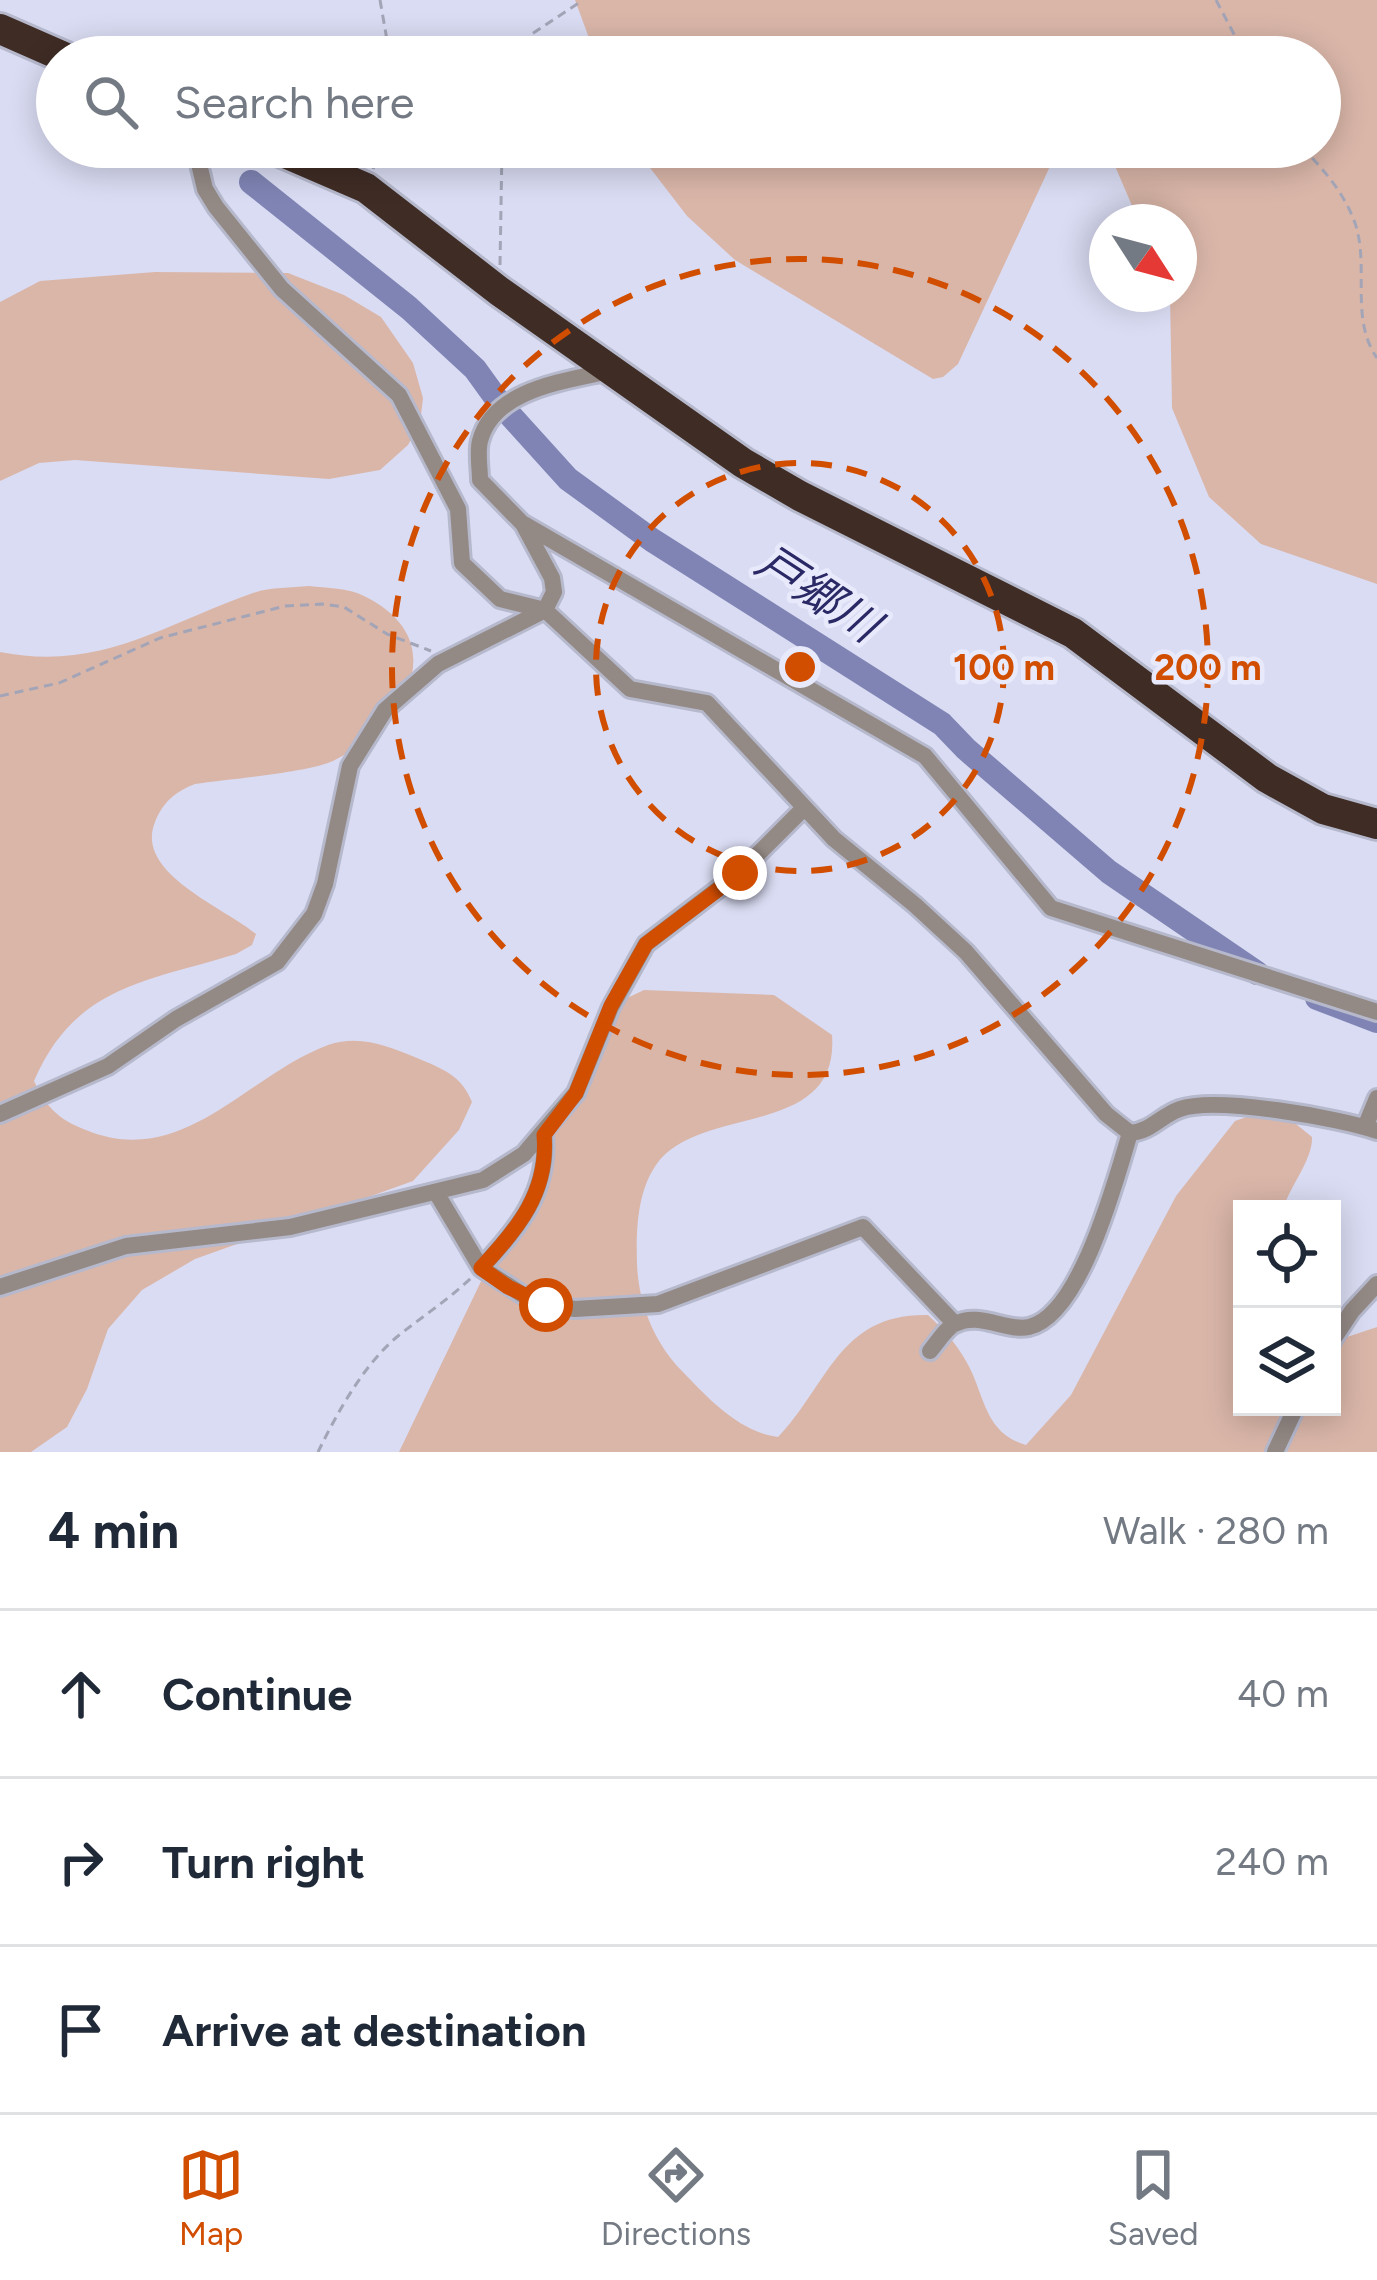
<!DOCTYPE html>
<meta charset="utf-8">
<style>
body{margin:0;font-family:Figtree,"Noto Sans JP",sans-serif;background:#f6f6f7;color:#1f2937}
.controls{position:absolute;right:36px;bottom:36px;display:grid;overflow:hidden;border-radius:0px;box-shadow:0 6px 30px #0003}
.controls button{width:108px;height:108px;display:grid;place-items:center;padding:0;border:0;border-bottom:3px solid #e0e1e3;background:#fff;color:#1f2937;font:60px sans-serif}
.compass{position:absolute;left:1089px;top:204px;width:108px;height:108px;border-radius:50%;background:#fff;box-shadow:0 6px 30px #0003;rotate:126deg}
.stop{position:absolute;width:36px;height:36px;margin:-27px;border:9px solid #d14d00;border-radius:50%;background:#fff}
.stop.end{background:#d14d00;border-color:#fff;box-shadow:0 3px 12px #0008}
.list{margin:0;padding:0;list-style:none}
h2{display:flex;justify-content:space-between;align-items:center;height:156px;margin:0;padding:0 48px;font-size:51px}
h2 small{font-size:39px;font-weight:400;color:#747a83}
.list li{display:grid;grid-template-columns:78px 1fr auto;gap:36px;align-items:center;box-sizing:border-box;height:168px;padding:0 48px;border-top:3px solid #e0e1e3}
.list b{display:block;font-size:45px;white-space:nowrap}
.list em{font-size:39px;font-style:normal;color:#747a83}
.icon{flex:none;width:66px;height:66px;fill:none;stroke:currentColor;stroke-width:2;stroke-linecap:round;stroke-linejoin:round}
.map{position:relative;flex:none;width:1377px;height:1452px;overflow:hidden}
.search{position:absolute;background:#fff;box-shadow:0 6px 30px #0003;left:36px;right:36px;top:36px;height:132px;display:flex;align-items:center;gap:30px;box-sizing:border-box;padding:0 42px;border-radius:66px;color:#747a83;font-size:45px}
.sheet{height:660px;background:#fff}
nav{display:flex;justify-content:space-around;align-items:center;box-sizing:border-box;height:168px;border-top:3px solid #e0e1e3;background:#fff;font-size:33px;color:#747a83}
nav a{display:grid;justify-items:center;gap:6px}
nav .on{color:#d14d00}
.map>svg:first-child{display:block}
.green{fill:#dab6a9}
.lines{fill:none;stroke-linecap:round;stroke-linejoin:round}
.river{stroke:#7f84b4;stroke-width:24}
.street-casing{stroke:#b6b8cc;stroke-width:22}
.highway-casing{stroke:#b6b8cc;stroke-width:36}
.path{stroke:#a3a5b7;stroke-width:3;stroke-dasharray:9 6;stroke-linecap:butt}
.street{stroke:#938985;stroke-width:16}
.highway{stroke:#3f2c25;stroke-width:30}
.route{stroke:#d14d00;stroke-width:15}
.ring{fill:none;stroke:#d14d00;stroke-width:6;stroke-dasharray:21 15}
.labels{text-anchor:middle;stroke-width:9;stroke-linejoin:round;paint-order:stroke}
.water-label{font-size:45px;font-style:italic;fill:#2a2865;stroke:#e8eafc}
.centre{fill:#d14d00;stroke:#e8eafc;stroke-width:6}
.ring-label{font-size:36px;text-anchor:middle;font-weight:bold;fill:#d14d00;stroke:#e8eafc;stroke-width:9;stroke-linejoin:round;paint-order:stroke}
</style>
<div class="map">
<svg width="1377" height="1452" viewBox="0 0 1377 1452">
<rect width="100%" height="100%" fill="#dadcf3"/>
<path class="green" d="M575,0h802v584l-116,-40 -52,-47 -37,-89 -2,-114h9v-72h-40l-27,-63 -10,-12h218v-90h-724z
M634,147h425l-101,217 -15,13 -10,2 -198,-119 -48,-44z
M155,272l133,1 56,22 37,22 32,46 10,35 -3,25 -12,22 -28,25 -51,9 -254,-19 -36,3 -39,18v-179l40,-21z
M309,586c18,2 39,2 55,10 92,45 40,132 -31,165 -27,12 -105,18 -138,23 -20,8 -32,18 -40,38 -21,51 69,85 101,112l-4,11 -16,9c-91,28 -161,32 -202,127 12,26 25,39 52,49 97,40 159,-54 242,-85 32,-11 60,1 89,13 26,11 44,17 55,44l-13,28 -46,51 -218,78 -53,31 -34,39 -21,60 -20,38 -36,25h-31v-800c100,20 164,-28 253,-59 17,-6 38,-5 56,-7z
M644,990l130,5 58,40c8,105 -133,68 -176,130 -19,27 -20,67 -19,98 1,39 17,80 45,108 26,27 57,61 96,66 50,-52 61,-124 150,-122 15,14 28,28 38,46 19,32 17,72 60,84l45,-50 105,-199 59,-75 23,-8 28,3 26,21c1,22 -22,49 -29,72h-41v198h90v-65l45,-15v125h-978l187,-389 37,-63z"/>
<g class="lines">
<path class="river" d="M251,182l158,126 66,61 26,36 67,74 84,61 290,184 24,25 143,123 148,101
M1317,998l60,23"/>
<g class="street-casing">
<path id="street" d="M206,147l-6,21 5,21 11,18 66,82 117,106 59,114 4,54 38,36 45,11 85,79 77,14 127,136 81,66 51,47 140,162 24,19c22,-2 30,-17 50,-24 36,-13 159,9 197,22
M609,371c-43,10 -116,18 -129,70 -3,11 0,27 0,39l42,43 403,233 126,152 326,104
M0,1114l108,-48 68,-47 101,-57 37,-48 11,-30 25,-118 35,-56 53,-46 107,-54 9,-18 -2,-14 -29,-54
M1365,1127l12,-29
M437,1194l44,74 42,27 23,10 29,4 83,-5 205,-77 92,97
M481,1268c37,-39 68,-77 63,-133
M0,1287l126,-41 164,-19 193,-47 41,-26 52,-61 35,-86 35,-63 93,-71 64,-64
M1332,1341l20,-30 25,-27
M930,1351c7,-8 16,-23 25,-27 25,-13 50,8 74,3 52,-12 87,-148 101,-194
M1275,1452l21,-45"/>
</g>
<g class="highway-casing">
<path id="highway" d="M0,29l64,28
M271,147l95,41 133,103 244,172 57,33 273,137 194,145 56,31 54,15"/>
</g>
<path class="path" d="M380,0l10,57
M1216,0l30,57
M515,57l14,-21 54,-36
M1302,147c22,23 44,48 54,79 13,44 -6,93 21,132
M373,169l9,-22
M500,265l2,-118
M0,696l59,-13 101,-45 125,-32 37,-2 22,3 43,27 44,17
M318,1452c19,-39 46,-88 80,-116 25,-20 50,-36 73,-58"/>
<use href="#street" class="street"/>
<use href="#highway" class="highway"/>
</g>
<g class="lines">
<path class="route" d="M546,1305l-38,-18 -27,-19c37,-39 68,-77 63,-133l32,-42 35,-87 35,-62 94,-71"/>
</g>
<g class="ring">
<circle cx="800" cy="667" r="204"/>
<circle cx="800" cy="667" r="408"/>
</g>
<g class="labels">
<g class="water-label">
<text transform="translate(818 593) rotate(33)" y="16">戸郷川</text>
</g>
</g>
<circle cx="800" cy="667" r="18" class="centre"/>
<g class="ring-label">
<text x="1004" y="680">100 m</text>
<text x="1208" y="680">200 m</text>
</g>
</svg>
<div class="controls">
<button><svg class="icon" aria-label="locate" viewBox="0 0 24 24"><circle cx="12" cy="12" r="6"/><path d="M12 2v4M12 18v4M2 12h4M18 12h4"/></svg></button>
<button><svg class="icon" aria-label="layers" viewBox="0 0 24 24"><path d="M12 4l9 5-9 5-9-5zM3 14l9 5 9-5"/></svg></button>
</div>
<svg class="compass" viewBox="-18 -18 36 36"><path d="M0-13l5 13h-10z" fill="#e53935"/><path d="M0 13l5-13h-10z" fill="#747a83"/></svg>
<div class="stop" style="left:546px;top:1305px"></div>
<div class="stop end" style="left:740px;top:873px"></div>
<div class="search"><svg class="icon" aria-label="search" viewBox="0 0 24 24"><circle cx="10" cy="10" r="6"/><path d="M15 15l6 6"/></svg>Search here</div>
</div>
<section class="sheet">
<h2>4 min<small>Walk · 280 m</small></h2>
<ul class="list">
<li><svg class="icon" aria-label="ahead" viewBox="0 0 24 24"><path d="M12 20V5M6 11l6-6 6 6"/></svg><div><b>Continue</b></div><em>40 m</em></li>
<li><svg class="icon" aria-label="right" viewBox="0 0 24 24"><path d="M7 20v-9h11M14 6l5 5-5 5"/></svg><div><b>Turn right</b></div><em>240 m</em></li>
<li><svg class="icon" aria-label="arrive" viewBox="0 0 24 24"><path d="M6 21V4h12l-3 4 3 4H6"/></svg><div><b>Arrive at destination</b></div></li>
</ul>
</section>
<nav>
<a class="on"><svg class="icon" aria-label="map" viewBox="0 0 24 24"><path d="M3 6l6-2 6 2 6-2v14l-6 2-6-2-6 2zM9 4v14M15 6v14"/></svg>Map</a>
<a><svg class="icon" aria-label="directions" viewBox="0 0 24 24"><path d="M12 3l9 9-9 9-9-9zM9 14v-3h6M13 9l2 2-2 2"/></svg>Directions</a>
<a><svg class="icon" aria-label="saved" viewBox="0 0 24 24"><path d="M7 4h10v16l-5-4-5 4z"/></svg>Saved</a>
</nav>
